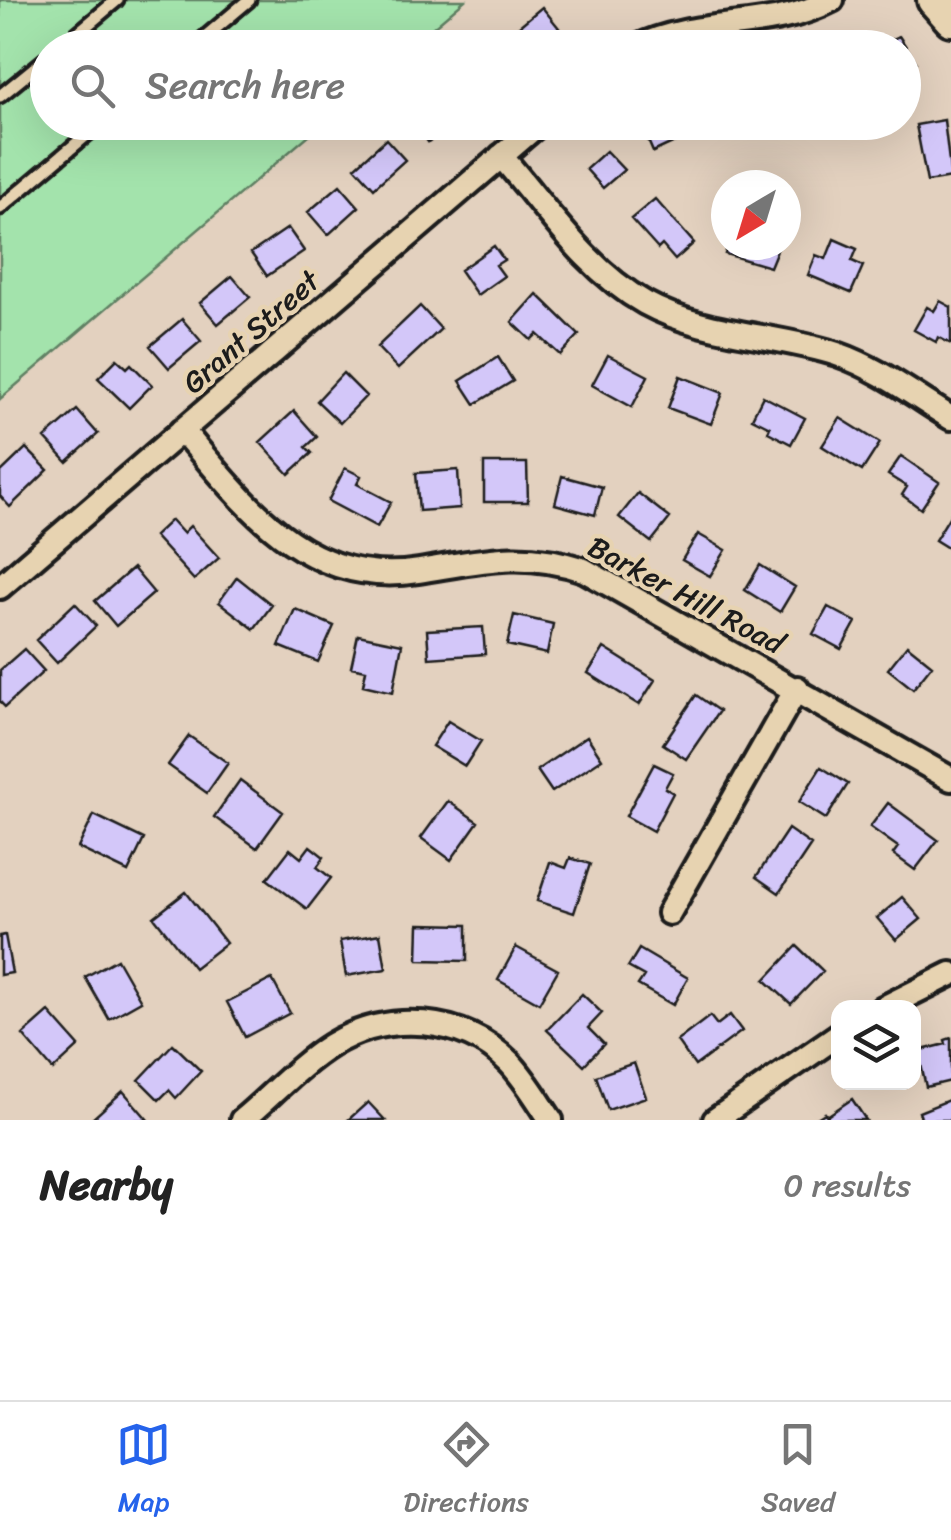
<!DOCTYPE html>
<style>
body{margin:0;font-family:Sriracha,sans-serif;background:#f6f6f6;color:#222}
.controls{position:absolute;right:30px;bottom:30px;display:grid;overflow:hidden;border-radius:20px;box-shadow:0 10px 40px #0002}
.controls button{width:90px;height:90px;display:grid;place-items:center;padding:0;border:0;border-bottom:2px solid #e0e0e0;background:#fff;color:#222;font:50px sans-serif}
.compass{position:absolute;left:711px;top:170px;width:90px;height:90px;border-radius:50%;background:#fff;box-shadow:0 10px 40px #0002;rotate:218deg}
.list{margin:0;padding:0;list-style:none}
h2{display:flex;justify-content:space-between;align-items:center;height:130px;margin:0;padding:0 40px;font-size:42px}
h2 small{font-size:32px;font-weight:400;color:#767676}
.icon{flex:none;width:55px;height:55px;fill:none;stroke:currentColor;stroke-width:2;stroke-linecap:round;stroke-linejoin:round}
.map{position:relative;flex:none;width:951px;height:1120px;overflow:hidden}
.search{position:absolute;background:#fff;box-shadow:0 10px 40px #0002;left:30px;right:30px;top:30px;height:110px;display:flex;align-items:center;gap:25px;box-sizing:border-box;padding:0 35px;border-radius:55px;color:#767676;font-size:38px}
.sheet{height:280px;background:#fff}
nav{display:flex;justify-content:space-around;align-items:center;box-sizing:border-box;height:140px;border-top:2px solid #e0e0e0;background:#fff;font-size:28px;color:#767676}
nav a{display:grid;justify-items:center;gap:5px}
nav .on{color:#2563eb}
.map>svg:first-child{display:block}
.green{fill:#a3e3ac;stroke:#608064;stroke-width:2.5}
.building{fill:#d3c7f9;stroke:#1c1c1c;stroke-width:2.5}
.lines{fill:none;stroke-linecap:round;stroke-linejoin:round}
.lane-casing{stroke:#1c1c1c;stroke-width:19}
.street-casing{stroke:#1c1c1c;stroke-width:30}
.secondary-casing{stroke:#1c1c1c;stroke-width:40}
.lane{stroke:#e7d3b1;stroke-width:11}
.street{stroke:#e7d3b1;stroke-width:22}
.secondary{stroke:#e7d3b1;stroke-width:32}
.labels{text-anchor:middle;stroke-width:9;stroke-linejoin:round;paint-order:stroke}
.street-label{font-size:30px;fill:#1c1c1c;stroke:#e7d3b1}
</style>
<div class="map">
<svg width="951" height="1120" viewBox="0 0 951 1120">
<rect width="100%" height="100%" fill="#e3d1bf"/>
<filter id="ink" filterUnits="userSpaceOnUse"><feTurbulence type="fractalNoise" baseFrequency=".01" numOctaves="2"/><feDisplacementMap in="SourceGraphic" scale="20" xChannelSelector="R" yChannelSelector="G"/><feConvolveMatrix kernelMatrix="1 2 1 2 8 2 1 2 1" color-interpolation-filters="sRGB"/></filter>
<g filter="url(#ink)">
<path class="green" d="M0,0h465l-55,47 -362,1v74l275,1 -323,276z"/>
<path class="building" d="M542,7l17,21 -24,20h-10l-13,-16z
M899,36l17,26 -12,8v-22h-29z
M944,120l7,58 -24,4 -11,-57z
M414,122h43l-29,20z
M640,122h65l2,5 -54,25z
M386,139l19,21 -31,28 -19,-21z
M606,151l18,19 -21,18 -17,-19z
M340,185l19,22 -31,28 -20,-23z
M655,199l39,44 -19,17 -13,-15 -4,4 -27,-30z
M288,228l16,23 -37,25 -16,-23z
M834,239l23,10 -5,12 11,5 -12,27 -43,-18 8,-20 10,4z
M728,245h51l-9,22 -45,-13z
M494,246l10,14 -8,5 8,11 -27,19 -17,-25z
M232,276l18,21 -32,27 -18,-21z
M537,294l42,41 -19,20 -23,-21 -6,6 -19,-18z
M940,301l11,6v37l-13,-7 -2,5 -22,-12 13,-23 7,4z
M420,306l21,23 -43,40 -21,-22z
M182,319l19,22 -32,27 -19,-22z
M608,355l40,21 -16,31 -40,-22z
M498,357l15,24 -38,23 -15,-23z
M117,359l10,9 4,-4 21,21 -23,23 -31,-30z
M343,373l23,23 -26,27 -23,-22z
M680,376l43,17 -12,31 -43,-16z
M763,396l42,22 -14,26 -23,-12 2,-5 -18,-9z
M77,410l21,24 -31,28 -22,-24z
M294,411l23,26 -11,10 6,6 -23,21 -29,-32z
M840,418l40,25 -18,28 -40,-25z
M26,448l22,22 -38,37 -10,-11v-23z
M901,456l38,26 -18,27 -19,-14 5,-8 -19,-12z
M484,463h43l1,39h-44z
M345,468l16,8 -4,8 34,18 -14,25 -49,-26z
M458,470l2,38 -41,3 -3,-38z
M562,476l40,11 -7,28 -40,-11z
M638,493l32,25 -19,24 -32,-25z
M951,514v36l-16,-10z
M171,520l12,13 7,-7 29,32 -25,22 -40,-44z
M698,534l28,16 -16,26 -28,-16z
M760,565l35,22 -15,25 -35,-22z
M133,568l21,25 -38,33 -21,-25z
M237,577l35,28 -18,24 -35,-27z
M75,603l21,23 -39,37 -21,-23z
M828,607l28,15 -15,27 -28,-15z
M295,609l39,17 -16,36 -39,-16z
M514,615l39,9 -6,30 -40,-9z
M483,627l2,27 -56,4 -2,-28z
M358,635l44,9 -9,48 -30,-7 3,-15 -15,-3z
M907,645l25,20 -19,24 -25,-20z
M604,648l51,32 -16,25 -51,-32z
M24,649l20,22 -39,36 -5,-5v-32z
M696,695l23,16 -33,48 -23,-15z
M448,721l33,20 -16,25 -33,-20z
M189,736l39,27 -21,30 -39,-28z
M587,736l15,23 -50,33 -15,-22z
M654,764l19,9 -8,15 8,5 -20,38 -27,-15z
M821,767l27,17 -22,35 -27,-17z
M240,780l43,32 -26,36 -43,-31z
M448,801l30,21 -27,38 -30,-22z
M888,803l50,37 -23,30 -22,-16 5,-7 -28,-20z
M94,815l50,24 -16,33 -50,-24z
M788,829l23,16 -32,48 -23,-16z
M310,846l14,11 -7,10 14,11 -24,31 -40,-30 23,-30 11,9z
M570,858l20,6 -16,49 -37,-12 13,-39 16,6z
M186,892l40,51 -32,25 -40,-51z
M902,897l19,22 -25,21 -19,-22z
M419,924l48,1v36l-49,-1z
M380,934l6,35 -40,7 -6,-35z
M5,935l7,38 -12,2v-39z
M797,946l26,25 -32,33 -26,-24z
M516,947l42,23 -19,33 -41,-23z
M639,949l49,29 -15,27 -35,-20 6,-9 -16,-9z
M117,959l24,42 -32,18 -24,-42z
M272,979l18,34 -45,24 -18,-35z
M582,994l20,19 -14,15 16,16 -20,21 -37,-35z
M49,1012l30,34 -26,24 -30,-35z
M730,1015l12,16 -47,35 -18,-25 33,-25 7,9z
M951,1038v43l-25,6 -8,-36 28,-7 -1,-4z
M173,1044l28,27 -25,27 -7,-8 -10,10 -20,-20z
M634,1063l12,34 -38,13 -12,-34z
M123,1091l25,29h-57z
M852,1099l14,21h-52l11,-7 2,3z
M951,1099v21h-29l-3,-8z
M368,1102l17,18h-37z"/>
<g class="lines">
<g class="lane-casing">
<path id="lane" d="M60,48l57,-48
M192,48l57,-48
M0,96l48,-39
M0,208l102,-86"/>
</g>
<g class="street-casing">
<path id="street" d="M635,48c67,-32 132,-14 197,-48
M501,156c44,50 85,114 144,147 58,32 130,31 192,51 41,14 78,42 114,64
M182,430c64,75 124,159 237,141 62,-10 103,-22 165,-1l367,209
M0,587l541,-465
M669,913l128,-225
M883,1008l68,-34
M242,1120c29,-24 57,-55 89,-75 56,-34 132,-30 179,18 16,17 28,38 41,57
M715,1120l123,-85"/>
</g>
<g class="secondary-casing">
<path id="secondary" d="M934,0l17,19"/>
</g>
<use href="#lane" class="lane"/>
<use href="#street" class="street"/>
<use href="#secondary" class="secondary"/>
</g>
</g>
<g class="labels">
<g class="street-label">
<text transform="translate(251 332) rotate(-41)" y="10">Grant Street</text>
<text transform="translate(686 595) rotate(28)" y="10">Barker Hill Road</text>
</g>
</g>
</svg>
<div class="controls">
<button><svg class="icon" aria-label="layers" viewBox="0 0 24 24"><path d="M12 4l9 5-9 5-9-5zM3 14l9 5 9-5"/></svg></button>
</div>
<svg class="compass" viewBox="-18 -18 36 36"><path d="M0-13l5 13h-10z" fill="#e53935"/><path d="M0 13l5-13h-10z" fill="#767676"/></svg>
<div class="search"><svg class="icon" aria-label="search" viewBox="0 0 24 24"><circle cx="10" cy="10" r="6"/><path d="M15 15l6 6"/></svg>Search here</div>
</div>
<section class="sheet">
<h2>Nearby<small>0 results</small></h2>
<ul class="list">
</ul>
</section>
<nav>
<a class="on"><svg class="icon" aria-label="map" viewBox="0 0 24 24"><path d="M3 6l6-2 6 2 6-2v14l-6 2-6-2-6 2zM9 4v14M15 6v14"/></svg>Map</a>
<a><svg class="icon" aria-label="directions" viewBox="0 0 24 24"><path d="M12 3l9 9-9 9-9-9zM9 14v-3h6M13 9l2 2-2 2"/></svg>Directions</a>
<a><svg class="icon" aria-label="saved" viewBox="0 0 24 24"><path d="M7 4h10v16l-5-4-5 4z"/></svg>Saved</a>
</nav>
